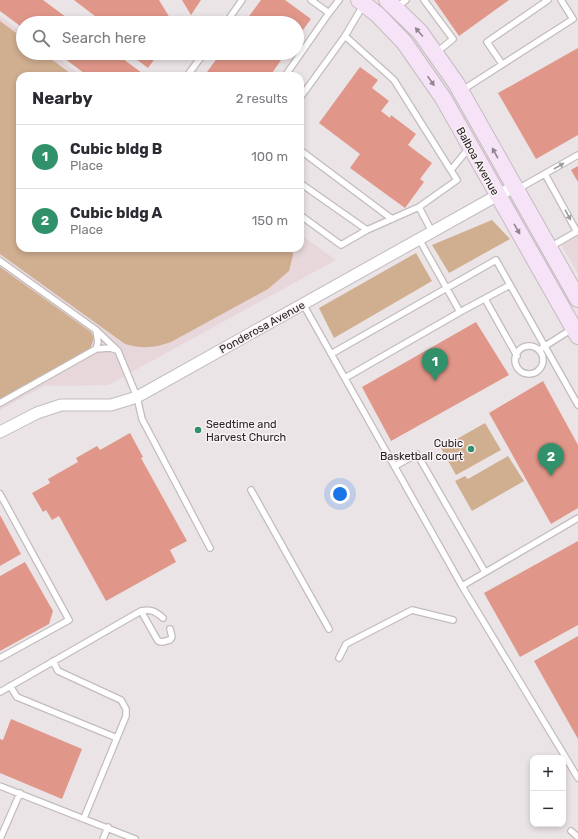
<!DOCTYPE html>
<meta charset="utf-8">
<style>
body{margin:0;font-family:Rubik,sans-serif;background:#f7f7f7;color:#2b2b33}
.controls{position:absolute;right:12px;bottom:12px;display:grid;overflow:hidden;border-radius:8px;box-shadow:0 2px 6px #0003}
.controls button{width:36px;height:36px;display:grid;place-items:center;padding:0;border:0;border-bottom:1px solid #e1e1e2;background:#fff;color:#2b2b33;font:20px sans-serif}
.you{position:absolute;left:340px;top:494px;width:14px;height:14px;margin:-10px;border:3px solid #fff;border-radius:50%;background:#1a73e8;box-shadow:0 0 0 6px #1a73e833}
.badge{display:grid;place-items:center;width:26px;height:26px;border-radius:50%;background:#31916b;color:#fff;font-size:13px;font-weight:700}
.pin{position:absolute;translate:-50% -33px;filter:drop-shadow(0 1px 2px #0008)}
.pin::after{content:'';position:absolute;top:21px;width:14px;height:12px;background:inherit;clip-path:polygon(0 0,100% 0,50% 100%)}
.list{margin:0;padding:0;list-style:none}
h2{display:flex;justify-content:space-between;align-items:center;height:52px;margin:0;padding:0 16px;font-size:17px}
h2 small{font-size:13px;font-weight:400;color:#7c7c81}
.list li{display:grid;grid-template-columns:26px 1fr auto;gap:12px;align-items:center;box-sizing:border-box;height:64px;padding:0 16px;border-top:1px solid #e1e1e2}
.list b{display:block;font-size:15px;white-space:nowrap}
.list p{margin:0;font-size:13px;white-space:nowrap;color:#7c7c81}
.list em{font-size:13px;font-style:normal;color:#7c7c81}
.icon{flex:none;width:22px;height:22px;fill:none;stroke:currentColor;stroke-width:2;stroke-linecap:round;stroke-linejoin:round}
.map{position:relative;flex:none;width:578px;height:839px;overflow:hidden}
.search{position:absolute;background:#fff;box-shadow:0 2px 6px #0003;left:16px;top:16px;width:288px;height:44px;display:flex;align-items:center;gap:10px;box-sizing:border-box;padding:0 14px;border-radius:22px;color:#7c7c81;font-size:15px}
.panel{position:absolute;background:#fff;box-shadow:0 2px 6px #0003;left:16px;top:72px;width:288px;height:180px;border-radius:12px}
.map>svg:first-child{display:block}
.built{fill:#e7d7db}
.green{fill:#d0ae90}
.building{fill:#e09789}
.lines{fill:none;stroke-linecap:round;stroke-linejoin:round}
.service-casing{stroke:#c3bcbe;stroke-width:8}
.minor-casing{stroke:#c3bcbe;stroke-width:13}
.secondary-casing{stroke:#c3bcbe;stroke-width:18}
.service{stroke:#fff;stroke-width:5.5}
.minor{stroke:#fff;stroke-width:11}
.secondary{stroke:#f7e3f8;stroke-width:16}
.oneway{fill:#90848f}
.oneway2{fill:#9e9d9d}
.poi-dot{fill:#31916b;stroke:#f9f2f4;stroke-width:1.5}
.labels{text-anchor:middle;stroke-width:3;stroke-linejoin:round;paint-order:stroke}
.street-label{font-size:11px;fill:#282526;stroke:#f9f2f4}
.poi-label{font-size:11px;fill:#282526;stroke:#f9f2f4;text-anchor:start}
</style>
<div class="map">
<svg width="578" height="839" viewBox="0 0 578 839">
<rect width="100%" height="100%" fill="#ebe4e6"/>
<path class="built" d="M0,16l23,17v20h28l31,23h-62v172h280v-14l36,26 -228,125 -64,1 -44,24z
M578,234v40l-17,-30z"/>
<path class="green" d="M0,21l23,17v15h20l31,23h-54v172h272l1,7 -4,16 -21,18 -97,53c-18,6 -27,7 -46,2l-125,-90z
M492,220l18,19 -61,34 -17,-28z
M416,253l16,28 -98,57 -15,-30z
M0,267l91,65 3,6 -4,11 -90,51z
M485,423l16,27 -45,25 -15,-27z
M508,456l16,25 -52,30 -17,-30 10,-5 3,3z"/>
<path class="building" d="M0,0h43l31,23h-51v5l-23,-17z
M74,0h85l14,23h-69z
M182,0h19l-10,15z
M261,0h24l26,19 -14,19v-15h-53z
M434,0h75l-50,36z
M578,48v87l-42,24 -38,-66z
M57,53h58l31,23h-58z
M128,53h31l-11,15z
M221,53h65l-16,23h-66z
M360,67l18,13 -6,8 17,13 -8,10 9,7 1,-3 25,19 -8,11 24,18 -12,16 4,3 -19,26 -55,-40 10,-14 -41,-31z
M578,166v16l-7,-12z
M476,322l33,53 -118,66 -29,-54z
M543,381l35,64v63l-27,16 -62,-111z
M130,433l13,24 -2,1 46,83 -17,9 6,12 -70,39 -47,-85 -7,4 -6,-10 -3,2 -11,-19 18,-10 -2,-4 30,-17 -2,-4 21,-12 3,4z
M0,515l21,39 -21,12z
M578,541v84l-58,32 -36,-64z
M25,562l28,49 -4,13 -49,27v-75z
M578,636v103l-44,-78z
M11,719l71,30 -20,50 -62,-26v-34l3,1z"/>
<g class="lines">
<g class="service-casing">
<path id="service" d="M424,0l29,39 -16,13
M397,7l9,-7
M329,13l10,-13
M226,23l16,-23
M345,36l19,-32
M502,64l-15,-22 61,-42
M187,76l17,-23
M285,76l44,-63 -18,-13
M461,91l112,-72 -12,-19
M300,98l45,-62 49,44 63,100 -38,27 -52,23 -67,-47
M300,150l92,69
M451,170l18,-22
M545,174l32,58
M518,189l60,-34
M419,207l13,25
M300,215l41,30 26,-15
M419,239l41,73
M550,247l28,-16
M0,261l96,69 22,21 19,46 5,22 68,129
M485,299l32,57
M303,304l159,282 116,192
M515 360a14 14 0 1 1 28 0a14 14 0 1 1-28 0Z
M542,348l30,-19
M96,349l14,-1 7,2
M331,354l165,-94 82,145
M345,378l115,-66 50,-27
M0,403l96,-54 2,-7 -2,-12
M395,466l22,-12 68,118
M251,490l78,139
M0,494l69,126 -69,38
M462,586l116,-68
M141,611l17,30 4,1 8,-2 2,-3 -2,-8
M339,658l7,-14 66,-34 41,10
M53,661l5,10 63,29 5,9v7l-42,102
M10,686l7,11 100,41
M0,692l141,-81c10,-2 14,0 22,7
M0,786l135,53
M571,831l7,6
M0,839l20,-46
M103,839l5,-12"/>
</g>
<g class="minor-casing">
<path id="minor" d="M0,432l37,-19 24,-8h50l26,-8 361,-202 16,-8"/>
</g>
<g class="secondary-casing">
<path id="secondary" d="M359,0l19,15 26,27 39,56 135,238
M387,0l33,32 36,51 122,216"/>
</g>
<use href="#service" class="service"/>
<use href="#minor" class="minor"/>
<use href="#secondary" class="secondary"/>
</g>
<defs><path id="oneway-solid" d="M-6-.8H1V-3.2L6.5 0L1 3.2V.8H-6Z"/></defs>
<g class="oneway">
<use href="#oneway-solid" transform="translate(419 32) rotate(-131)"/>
<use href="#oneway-solid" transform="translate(431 81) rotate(55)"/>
<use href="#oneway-solid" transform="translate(495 153) rotate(-119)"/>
<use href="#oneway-solid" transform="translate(517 229) rotate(60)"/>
</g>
<g class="oneway2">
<use href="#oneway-solid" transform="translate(559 166) rotate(-30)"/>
<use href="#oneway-solid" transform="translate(568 215) rotate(61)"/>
</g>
<g class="poi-dot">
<circle cx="198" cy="430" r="4"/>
<circle cx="471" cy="449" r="4"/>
</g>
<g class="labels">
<g class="street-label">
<text transform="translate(478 161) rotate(61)" y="4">Balboa Avenue</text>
<text transform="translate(262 327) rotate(-29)" y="4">Ponderosa Avenue</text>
</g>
<g class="poi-label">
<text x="206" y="428">Seedtime and<tspan x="206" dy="13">Harvest Church</tspan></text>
<text x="463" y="447" text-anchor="end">Cubic<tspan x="463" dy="13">Basketball court</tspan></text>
</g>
</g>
</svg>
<div class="controls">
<button>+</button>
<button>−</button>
</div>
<div class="you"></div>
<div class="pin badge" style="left:435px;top:381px">1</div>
<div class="pin badge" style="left:551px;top:476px">2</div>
<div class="search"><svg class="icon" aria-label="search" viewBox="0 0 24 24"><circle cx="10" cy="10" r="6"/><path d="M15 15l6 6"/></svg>Search here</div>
<section class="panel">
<h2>Nearby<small>2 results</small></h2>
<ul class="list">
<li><span class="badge">1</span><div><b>Cubic bldg B</b><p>Place</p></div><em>100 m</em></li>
<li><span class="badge">2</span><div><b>Cubic bldg A</b><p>Place</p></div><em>150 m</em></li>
</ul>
</section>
</div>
